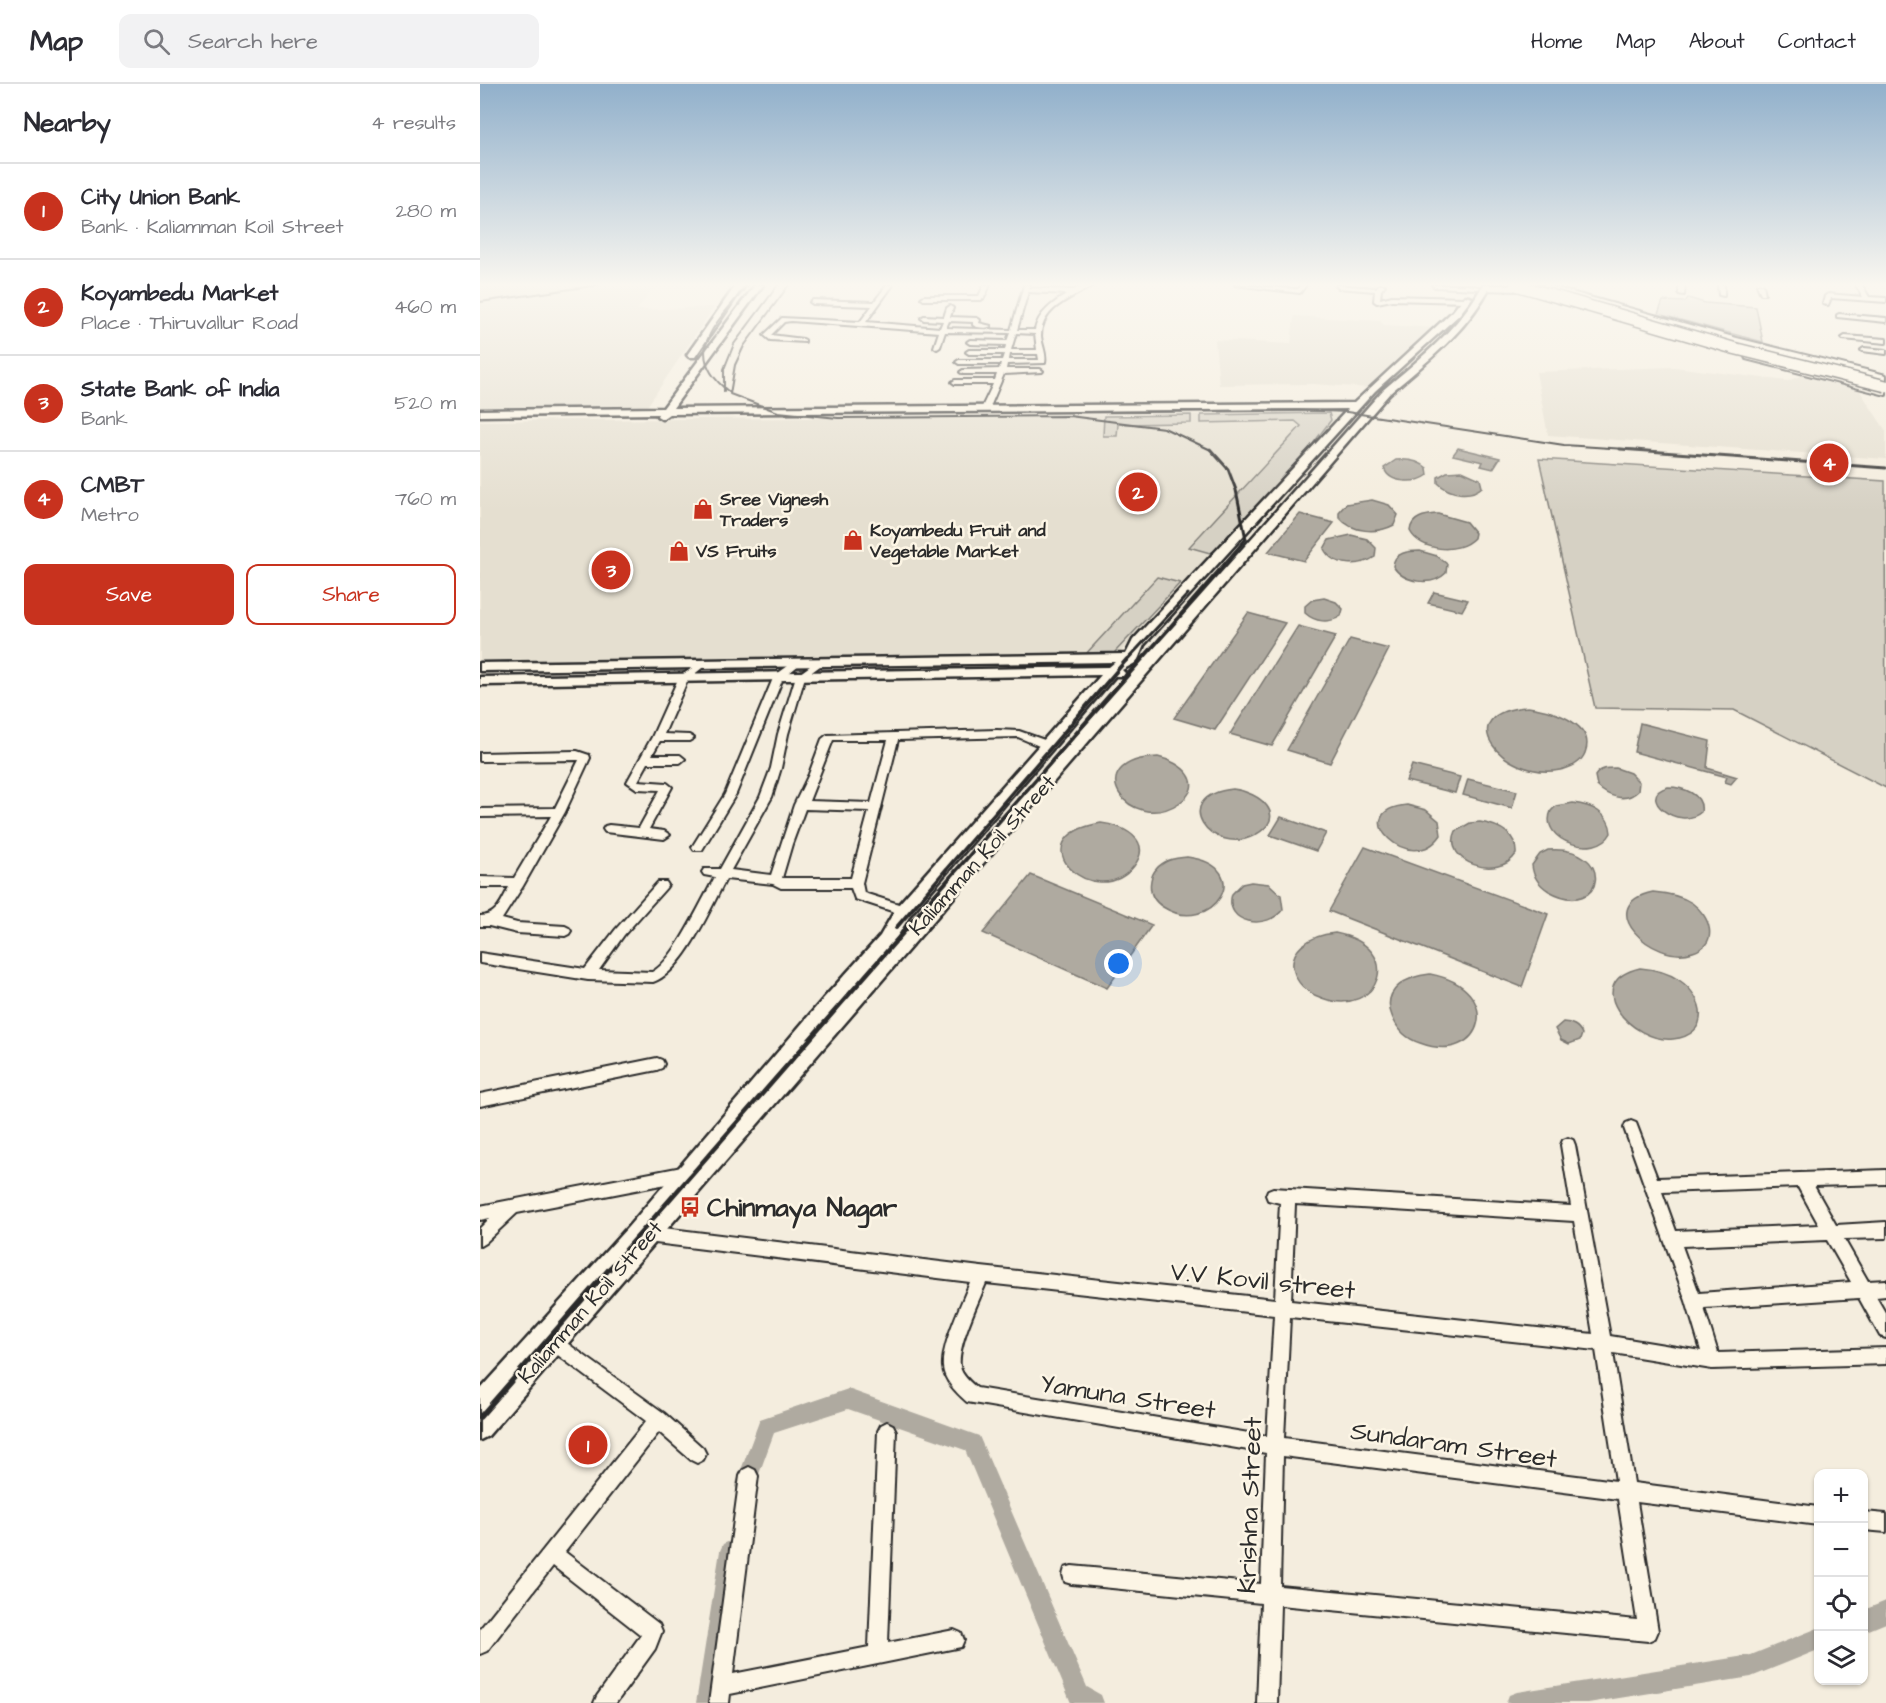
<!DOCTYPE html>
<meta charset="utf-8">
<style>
body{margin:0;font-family:"Architects Daughter",sans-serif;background:#f2f2f3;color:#2b2b33}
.controls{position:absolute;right:18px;bottom:18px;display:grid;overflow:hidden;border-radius:12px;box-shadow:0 2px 4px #0004}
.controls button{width:54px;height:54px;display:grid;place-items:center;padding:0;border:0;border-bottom:2px solid #e1e1e2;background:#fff;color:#2b2b33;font:30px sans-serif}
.you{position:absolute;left:639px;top:880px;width:21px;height:21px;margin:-15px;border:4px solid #fff;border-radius:50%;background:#1a73e8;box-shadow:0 0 0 9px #1a73e833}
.badge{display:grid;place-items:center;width:39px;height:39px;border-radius:50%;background:#c8321e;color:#fff;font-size:20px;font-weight:700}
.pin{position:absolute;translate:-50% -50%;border:3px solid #fff;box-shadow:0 2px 6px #0006}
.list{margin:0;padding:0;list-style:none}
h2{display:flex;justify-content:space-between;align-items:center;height:78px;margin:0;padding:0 24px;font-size:26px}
h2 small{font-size:20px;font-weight:400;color:#7c7c81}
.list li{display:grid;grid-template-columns:39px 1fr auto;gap:18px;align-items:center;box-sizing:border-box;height:96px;padding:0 24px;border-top:2px solid #e1e1e2}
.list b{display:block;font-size:22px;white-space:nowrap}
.list p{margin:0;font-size:20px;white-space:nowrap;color:#7c7c81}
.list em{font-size:20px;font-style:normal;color:#7c7c81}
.actions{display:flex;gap:12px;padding:18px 24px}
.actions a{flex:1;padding:14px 0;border:2px solid #c8321e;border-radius:12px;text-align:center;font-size:21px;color:#c8321e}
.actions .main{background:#c8321e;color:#fff}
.icon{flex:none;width:33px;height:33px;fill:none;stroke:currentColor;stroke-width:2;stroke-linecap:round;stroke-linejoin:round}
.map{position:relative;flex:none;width:1406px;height:1619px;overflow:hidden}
header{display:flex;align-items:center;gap:36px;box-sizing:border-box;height:84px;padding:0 30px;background:#fff;border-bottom:2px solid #e1e1e2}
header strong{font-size:28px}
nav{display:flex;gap:33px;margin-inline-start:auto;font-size:21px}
.search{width:420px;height:54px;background:#f2f2f3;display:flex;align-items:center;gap:15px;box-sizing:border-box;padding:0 21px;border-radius:12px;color:#7c7c81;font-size:22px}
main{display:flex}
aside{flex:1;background:#fff}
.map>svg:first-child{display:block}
.built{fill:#e5dfd0}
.green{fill:#d6d1c4;stroke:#807e78;stroke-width:1.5}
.water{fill:#afaaa0;stroke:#7a7771;stroke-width:1.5}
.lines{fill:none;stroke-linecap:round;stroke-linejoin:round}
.canal{fill:#afaaa0;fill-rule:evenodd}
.street-casing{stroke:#2b2b2b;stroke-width:4}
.secondary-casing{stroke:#2b2b2b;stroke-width:5}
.primary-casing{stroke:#2b2b2b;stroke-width:4}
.street{fill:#fcf5e5;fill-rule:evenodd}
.secondary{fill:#fcf5e5;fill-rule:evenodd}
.primary{fill:#fcf5e5;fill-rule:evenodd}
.rail-far4{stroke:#2b2b2b;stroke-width:2}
.rail-far3{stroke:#2b2b2b;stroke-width:3}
.rail-far2{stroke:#2b2b2b;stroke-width:4}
.rail-far1{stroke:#2b2b2b;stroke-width:4.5}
.rail{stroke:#2b2b2b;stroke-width:5}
.primary-bridge-casing{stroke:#2b2b2b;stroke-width:14;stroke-linecap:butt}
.primary-bridge{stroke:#fcf5e5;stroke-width:11}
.labels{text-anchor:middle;stroke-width:5;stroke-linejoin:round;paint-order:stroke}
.far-poi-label{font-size:18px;font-weight:bold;fill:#2b2b2b;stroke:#fcf5e5;text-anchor:start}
.street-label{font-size:21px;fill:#2b2b2b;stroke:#fcf5e5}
.near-poi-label{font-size:26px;font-weight:bold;fill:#2b2b2b;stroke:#fcf5e5;text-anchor:start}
.near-street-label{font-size:26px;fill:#2b2b2b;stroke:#fcf5e5}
</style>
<header>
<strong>Map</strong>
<div class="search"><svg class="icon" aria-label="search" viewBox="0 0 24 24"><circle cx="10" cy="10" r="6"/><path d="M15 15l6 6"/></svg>Search here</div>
<nav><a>Home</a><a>Map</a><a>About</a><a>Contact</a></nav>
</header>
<main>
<aside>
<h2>Nearby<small>4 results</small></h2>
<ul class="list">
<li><span class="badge">1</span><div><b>City Union Bank</b><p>Bank · Kaliamman Koil Street</p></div><em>280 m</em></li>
<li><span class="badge">2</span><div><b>Koyambedu Market</b><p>Place · Thiruvallur Road</p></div><em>460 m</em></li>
<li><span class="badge">3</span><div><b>State Bank of India</b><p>Bank</p></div><em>520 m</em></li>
<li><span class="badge">4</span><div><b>CMBT</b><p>Metro</p></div><em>760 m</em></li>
</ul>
<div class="actions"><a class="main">Save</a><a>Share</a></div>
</aside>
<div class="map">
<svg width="1406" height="1619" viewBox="0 0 1406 1619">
<rect width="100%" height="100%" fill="#f4edde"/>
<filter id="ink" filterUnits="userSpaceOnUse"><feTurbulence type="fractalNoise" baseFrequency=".0167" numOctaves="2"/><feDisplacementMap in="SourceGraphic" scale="12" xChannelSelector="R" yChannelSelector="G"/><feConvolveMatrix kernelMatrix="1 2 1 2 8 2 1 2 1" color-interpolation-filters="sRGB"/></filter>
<g filter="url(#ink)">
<path class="built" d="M0,201h249l-76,3 -16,22 77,-3 -68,101 -166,1z
M814,232l86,5 4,4 52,3 -66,60 -57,-4 -94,1 -4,-45 76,4z
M1194,283l114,14 14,-6 56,13 28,43v28l-338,-24 -12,-63z
M851,329l7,1 2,4 -227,242 -633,5v-244z"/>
<path class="green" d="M1208,214l17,5 51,4 7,35 -105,-28 5,-13 22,1z
M849,329l2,7 -90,118 -31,15 -21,-6 112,-121 -6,-5 -94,2v-8z
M711,331v8l-73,1 -1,12h-14l1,-20z
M1059,375l346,22 1,307 -152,-78 -139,-2z
M677,493l23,6 -66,70 -31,4z"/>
<path class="water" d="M978,364l42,10 -7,11 -12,-3 2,-4 -30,-7z
M916,376c11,-1 22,0 31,8l1,7c-12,9 -39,9 -44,-7z
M982,387l18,8 2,8c-12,11 -33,7 -44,-4v-6l9,-5z
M892,416l17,5 9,10 -4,10c-17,9 -42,8 -55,-8v-5l7,-8z
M820,430l34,9 -30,38 -36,-9z
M958,430l28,8 9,11 -1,5c-16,17 -54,13 -64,-7 1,-15 17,-16 28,-17z
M871,451l16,4 9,9 -1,9c-15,10 -42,10 -51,-8l5,-9z
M940,467l17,5 10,8 -1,9c-14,14 -43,10 -53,-7 1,-14 16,-15 27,-15z
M954,508l34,8 -6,11 -34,-8z
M844,514l12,4 7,7 -2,7c-12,8 -26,6 -36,-3v-7l7,-6z
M768,529l37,10 -70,107 -41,-12z
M818,542l38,10 -64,110 -42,-12z
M870,555l39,10 -59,114 -43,-13z
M1048,623c20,2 69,16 57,46 -4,10 -15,15 -25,17 -58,11 -112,-58 -32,-63z
M1160,639l70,18 -3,27 30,9 -6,7 -6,-2 2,-5 -93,-25z
M678,673c23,5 50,26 21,46 -50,33 -102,-43 -21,-46z
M932,681l48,12 -5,16 -49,-12z
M1136,684l14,5 9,9 -1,9c-12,12 -30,6 -41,-5l-2,-10c5,-8 12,-8 21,-8z
M988,695l49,12 -5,17 -49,-13z
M1188,703c15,0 36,7 33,25 -22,20 -67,-16 -33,-25z
M753,705c26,3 57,27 22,46 -44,23 -88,-39 -22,-46z
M1093,719c18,2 37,10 38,30 -14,27 -73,8 -60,-22l5,-5z
M927,721l19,5 13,11 2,14c-30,44 -98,-24 -34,-30z
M801,733l45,16 -10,18 -46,-16z
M1000,738c18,3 37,11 36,32 -17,27 -75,9 -60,-23l14,-8z
M621,739c21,2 53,17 33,43 -38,49 -121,-28 -33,-43z
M885,763l183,67 -26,73 -193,-76z
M1068,766c69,-6 57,72 1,41 -10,-6 -16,-14 -17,-26l8,-11z
M707,773c72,9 25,81 -24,50 -18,-11 -16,-35 2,-45 7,-4 15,-4 22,-5z
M551,791l121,50 -45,63 -124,-55z
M771,798l18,2 12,11 2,14c-15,22 -60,15 -51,-15l10,-10z
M1173,808c13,1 27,3 39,11 18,13 28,40 1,49 -40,14 -102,-47 -40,-60z
M855,849c73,14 44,86 -13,65 -10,-3 -20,-10 -25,-19 -15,-29 15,-44 38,-46z
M1160,884c14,1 27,4 39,12 26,17 33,55 -6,59 -42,4 -94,-57 -33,-71z
M950,890c76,14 54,93 -10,69 -13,-4 -23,-14 -28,-27 -11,-27 16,-40 38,-42z
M1083,938c8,0 16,4 19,12l-2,6 -11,4 -8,-4 -6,-11z"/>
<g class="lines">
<path class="canal" d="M368,1305l131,47 108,251 14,8 3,8h-33l-106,-253 -117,-41 -74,24 -22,60 -7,3 -7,-3 -3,-7 25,-67z
M250,1457l7,3 3,7 -22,152h-22l24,-152 3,-7z
M1406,1517v22l-22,9v-22z
M1338,1544v22l-67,27 -163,26h-82l3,-8 8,-3 234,-37z"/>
<g class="street-casing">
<path id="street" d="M407,201h6l-27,37 74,6 3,-7 -19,-1 -3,-2 3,-2 20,1 3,-9 3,-2 3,2 -3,9 27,1 3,2 -1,3 12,3c-4,3 -14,2 -18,-1v-3l-24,-1 -3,7 65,2 13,-45h6l-1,3 44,2 13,-5h8c-20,12 -53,22 -53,51 1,10 6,18 4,27l-38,1 -1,5h34l3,2 -1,1 -38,2 -14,33 -4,2 -4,-2 11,-23h-38l-3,-2 3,-2h40l2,-6h-34l-3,-2 3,-2 36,-1 2,-5h-42l-3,-2 3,-2h43l2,-6h-35l-3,-2 3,-2h36l1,-5 -36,-1 -3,-2 3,-2 37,1 3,-8 -65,-1 -5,15 -3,2 -3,-2 5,-15 -148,-11 -7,1 -13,13 32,4 2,1v2l-35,-2 -6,-5 18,-17 78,4 12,-16 -59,-2 -3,-2 3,-2 61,2zM548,208l40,2c-14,8 -30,19 -33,36h-18zM536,249l19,1 2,16h-26zM530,270h28l1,6h-30z
M504,201h6l-6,13 -3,2h-57l-3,-2 3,-2h55z
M755,201l63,4 2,-4h6l-6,8z
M856,201l40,3 3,-3h6l-4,5 -1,9 12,-3 74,2 3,2 -3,2 -74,-2 -15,3 -3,-2 1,-10 -37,-3z
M952,201h36l12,2 -3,2 -42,-2z
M1199,201h6l-1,10 -5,-1z
M1238,201h6v11l-5,-1z
M1277,201h6l2,9h-4z
M1376,201h6l7,12 17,1v4l-55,-4 -3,7 -5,-1 2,-8 3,-2 35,3z
M1359,230l47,4v4l-49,-5v-2z
M1365,252l41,3v4l-43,-4 -1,-1z
M1384,264l22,2v4l-24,-3 -1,-1z
M315,577l5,3 -17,14 -47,116 -34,56h-8l-2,-3 33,-53 49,-118z
M337,577l5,3 -2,2 -15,11 -17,57 -7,34 -9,29 -41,73 40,5 23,-70 15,-31 13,-35 5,-4 170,-5 22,1 31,11 1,3 -5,4 -28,-12 -120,3 -36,143 2,10 44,14 2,3 -2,3 -4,2 -49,-16 -4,-11h-70l-8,-4 -47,-5c-15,28 -42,93 -73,103l-65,-2 -108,-17v-10l105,16 31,-40 42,-47h8l2,3 -2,3 -42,47 -25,35 53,2c23,-12 49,-71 63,-95l-11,-2 -2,-3 2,-3h16l40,-72 11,-29 7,-34 18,-58zM353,656h55l-17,63 -62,-2zM325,725l64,2 -18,67h-69l10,-34z
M221,578l5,3 -18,14 -24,55 25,1 5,3 -5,3h-29l-8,14h28l5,4 -5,4h-32l-10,18 29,2 5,4 -23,42 15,2 6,4 -6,4 -59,-7 -2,-3 2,-3 4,-1 30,3 21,-38 -23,-1 -10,-7 25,-45 27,-60z
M97,667l12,4 1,3 -25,54 -42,74 -21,33 15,4 48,3 4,2 2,3 -2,3 -4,2 -48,-3 -28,-7h-9v-10c17,0 22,-16 29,-29h-29v-10l34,1 37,-62 -71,1v-8l75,-1 24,-48 -99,1v-8z
M177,974l5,2 2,4 -2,4 -5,2 -177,36v-12z
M1151,1037l5,2 21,55 229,-8v14l-72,2 22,39 50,-3v16l-42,1 24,42 18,-1v16l-10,1 10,17v24l-6,-2 -21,-38 -155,10 14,45 168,-5v16l-174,5 -99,-16 21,130 184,24v18l-181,-23 21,129 -3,7 -7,3 -368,-36 -3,98h-20l4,-100 -189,-19 -7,-2 -2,-7 2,-7 7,-2 189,18 5,-131 -299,-51c-9,-8 -23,-21 -24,-35 -2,-22 19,-64 27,-85l-323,-40 -5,-3 -3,-5 3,-5 5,-3 334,41 294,32 5,-96 -12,-3 -2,-5 2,-5 5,-2 298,18 -10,-61 2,-5 5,-2 5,2 2,5 35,191 91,15 -15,-50 -62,-173 2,-5zM1318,1103l21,38 -143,6 -14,-39zM815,1120l279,17 19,113 -302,-33zM1347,1156l24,42 -152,11 -17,-47zM506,1199l288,32 -7,121 -290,-48c-6,-5 -16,-13 -17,-22 -3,-20 18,-63 26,-83zM810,1233l306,33 20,131 -332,-43zM803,1372l335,43 19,121 -357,-34z
M207,1082l5,2 2,5 -2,5 -5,2 -170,33 -32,30 -5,3v-18l10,-10 -10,2v-14z
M73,1249l111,80 39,35 3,6 -3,6 -6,3 -6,-3 -32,-28 -94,120 94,72 3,7 -7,18 -39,54h-22l3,-7 44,-61 -88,-69 -66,85 -7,3v-25l166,-208 -99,-74 -2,-6 2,-6z
M407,1338l6,3 3,6 -8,212 66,-13 7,3 3,7 -3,7 -231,47 -1,9h-20l31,-227 3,-6 6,-3 6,3 3,6 -25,198 136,-27 9,-216 3,-6z
M1384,1428l22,2v18l-22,-2z"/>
</g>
<g class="secondary-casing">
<path id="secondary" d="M256,201h8l-49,72h-6l-2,-2z
M275,201h8l-90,123 681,-5 99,-92 12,-15 7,2 -13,17 -84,76 -231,254 -7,17 -15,8 3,3 -2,3h-8l-205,239 -16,27 489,-552c38,-32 75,-61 100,-105h8c-24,46 -63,76 -102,109l-901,1042 -8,4v-50l148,-163 195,-228 57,-63 18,-31 203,-230 -621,10v-8l629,-10 6,-5 -635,9v-8l646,-9 7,-14 215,-231 -679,5 -7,5 -5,-3 1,-2 -178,2v-6l183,-2z"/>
</g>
<g class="primary-casing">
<path id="primary" d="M1006,201h34l5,3 -5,3 -37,-1 -2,-2z
M1051,201h15l191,53 149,37v6l-157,-39z
M1270,270l136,35v6l-140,-36 -1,-2z"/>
</g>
<use href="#street" class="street"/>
<use href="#secondary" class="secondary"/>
<use href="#primary" class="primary"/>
<path class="rail-far4" d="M309,201l-45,61 -9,19 -5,29 48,18 60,6 231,-2 95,12 47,22
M0,218l119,-17
M244,308v-23l10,-25 44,-59
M249,308c-50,-40 -11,-70 19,-107
M608,328l211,-2 48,2 217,33 77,5"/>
<path class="rail-far3" d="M1140,365l266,19
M646,577l62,-67
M660,577l106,-122 -10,-49 -8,-21 -18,-20"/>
<path class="rail-far2" d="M416,844l231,-269
M426,844l235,-269"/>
<path class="rail-far1" d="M129,1185l299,-342"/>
<path class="rail" d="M0,1333l130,-149"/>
<g class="primary-bridge-casing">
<path id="primary-bridge" d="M1036,201l217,63 153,38"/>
</g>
<use href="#primary-bridge" class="primary-bridge"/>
</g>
</g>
<linearGradient id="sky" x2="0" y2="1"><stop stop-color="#91b0cb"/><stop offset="0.47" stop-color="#faf7f0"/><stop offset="1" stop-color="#faf7f0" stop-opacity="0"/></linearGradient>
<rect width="1406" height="427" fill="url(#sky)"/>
<defs>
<g id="shop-bare" transform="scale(1.62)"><path d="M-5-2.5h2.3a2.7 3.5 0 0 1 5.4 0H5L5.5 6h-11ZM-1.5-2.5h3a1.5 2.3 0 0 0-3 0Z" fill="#c8321e" stroke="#fcf5e5" stroke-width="2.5" paint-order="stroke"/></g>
<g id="bus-bare" transform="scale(1.62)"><path d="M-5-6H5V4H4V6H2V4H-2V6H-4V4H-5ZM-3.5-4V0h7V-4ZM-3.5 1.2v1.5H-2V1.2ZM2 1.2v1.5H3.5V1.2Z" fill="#c8321e" stroke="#fcf5e5" stroke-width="2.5" paint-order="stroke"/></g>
</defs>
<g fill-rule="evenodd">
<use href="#shop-bare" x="223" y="425"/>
<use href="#shop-bare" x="373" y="456"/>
<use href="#shop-bare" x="199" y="467"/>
<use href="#bus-bare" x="210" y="1123"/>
</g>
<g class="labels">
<g class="far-poi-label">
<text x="240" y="421">Sree Vignesh<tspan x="240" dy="21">Traders</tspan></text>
<text x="390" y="452">Koyambedu Fruit and<tspan x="390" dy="21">Vegetable Market</tspan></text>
<text x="216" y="473">VS Fruits</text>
</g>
<g class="street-label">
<text transform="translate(502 771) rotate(-48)" y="7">Kaliamman Koil Street</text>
<text transform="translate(110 1218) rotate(-49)" y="7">Kaliamman Koil Street</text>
</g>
<g class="near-poi-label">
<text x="227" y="1132">Chinmaya Nagar</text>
</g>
<g class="near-street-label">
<text transform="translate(783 1196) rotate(6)" y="9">V.V Kovil street</text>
<text transform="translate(648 1312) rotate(9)" y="9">Yamuna Street</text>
<text transform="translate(974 1360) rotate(8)" y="9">Sundaram Street</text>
<text transform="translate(769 1421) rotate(-88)" y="9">Krishna Street</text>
</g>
</g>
</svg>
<div class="controls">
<button>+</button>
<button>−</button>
<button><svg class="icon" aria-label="locate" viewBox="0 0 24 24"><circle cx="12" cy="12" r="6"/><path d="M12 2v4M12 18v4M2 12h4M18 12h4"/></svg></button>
<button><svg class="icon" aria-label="layers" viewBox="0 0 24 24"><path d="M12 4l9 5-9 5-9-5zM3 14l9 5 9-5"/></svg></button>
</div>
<div class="you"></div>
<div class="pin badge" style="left:108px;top:1361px">1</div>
<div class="pin badge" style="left:658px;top:408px">2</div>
<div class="pin badge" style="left:131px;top:486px">3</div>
<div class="pin badge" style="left:1349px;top:379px">4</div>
</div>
</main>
